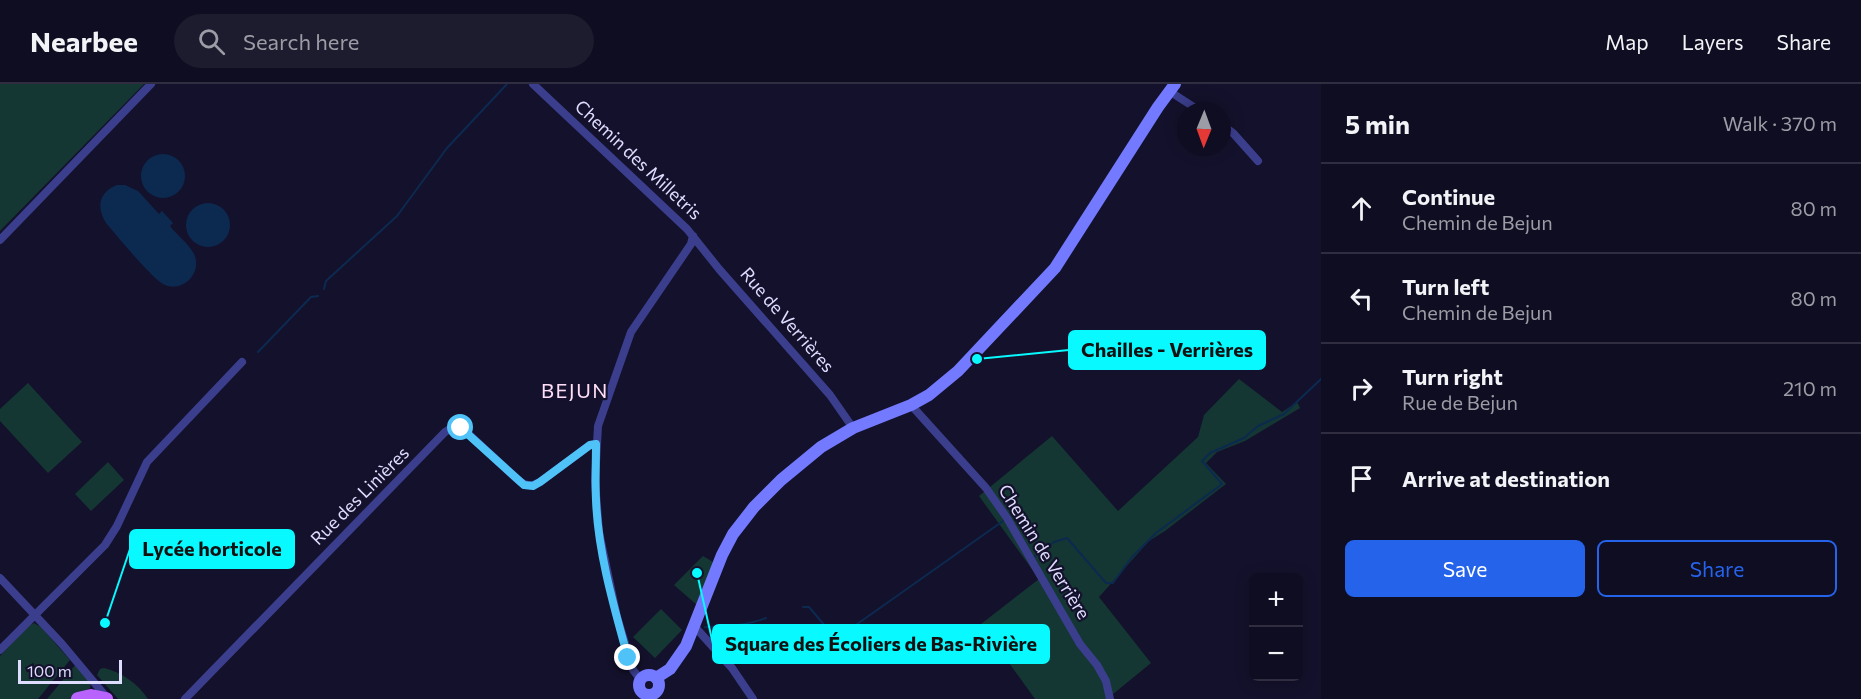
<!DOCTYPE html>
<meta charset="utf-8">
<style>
body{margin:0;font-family:Commissioner,sans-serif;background:#1d1b2e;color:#f1f3f6}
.controls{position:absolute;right:18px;bottom:18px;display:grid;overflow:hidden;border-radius:9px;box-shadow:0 3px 15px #0003}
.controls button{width:54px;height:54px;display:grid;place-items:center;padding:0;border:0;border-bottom:2px solid #2f2d3f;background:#0f0d21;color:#f1f3f6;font:30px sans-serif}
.compass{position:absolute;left:1177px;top:18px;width:54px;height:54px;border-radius:50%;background:#0f0d21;box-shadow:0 3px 15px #0003;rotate:181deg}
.scale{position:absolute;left:18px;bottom:15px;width:104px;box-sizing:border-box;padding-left:6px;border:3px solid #dedcff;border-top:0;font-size:16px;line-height:21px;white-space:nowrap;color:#dedcff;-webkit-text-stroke:4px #14112c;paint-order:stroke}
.stop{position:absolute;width:18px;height:18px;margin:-14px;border:4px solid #4fc3f7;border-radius:50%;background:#fff}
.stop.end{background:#4fc3f7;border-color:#fff;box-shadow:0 2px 6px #0008}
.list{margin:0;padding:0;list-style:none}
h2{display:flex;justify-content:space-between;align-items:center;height:78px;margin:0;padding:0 24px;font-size:26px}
h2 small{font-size:20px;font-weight:400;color:#9b9ca5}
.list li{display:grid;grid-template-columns:39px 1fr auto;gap:18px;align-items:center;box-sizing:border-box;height:90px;padding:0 24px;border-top:2px solid #2f2d3f}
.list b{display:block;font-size:22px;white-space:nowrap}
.list p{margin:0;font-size:20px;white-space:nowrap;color:#9b9ca5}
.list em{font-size:20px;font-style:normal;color:#9b9ca5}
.actions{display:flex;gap:12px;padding:18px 24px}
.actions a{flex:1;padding:14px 0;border:2px solid #2563eb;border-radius:9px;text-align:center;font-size:21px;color:#2563eb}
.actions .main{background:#2563eb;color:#fff}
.icon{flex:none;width:33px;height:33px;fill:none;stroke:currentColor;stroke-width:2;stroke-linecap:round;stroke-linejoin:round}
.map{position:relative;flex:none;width:1321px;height:615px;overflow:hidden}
header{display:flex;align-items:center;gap:36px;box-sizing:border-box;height:84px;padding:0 30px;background:#0f0d21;border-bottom:2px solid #2f2d3f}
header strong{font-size:28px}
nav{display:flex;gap:33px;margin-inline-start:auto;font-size:21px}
.search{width:420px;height:54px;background:#1d1b2e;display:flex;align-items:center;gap:15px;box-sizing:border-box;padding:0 21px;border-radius:33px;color:#9b9ca5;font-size:22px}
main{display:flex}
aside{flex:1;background:#0f0d21}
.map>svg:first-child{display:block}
.green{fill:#143733}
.water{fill:#0c2a50}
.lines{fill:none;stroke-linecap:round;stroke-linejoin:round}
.stream{stroke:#0c2a50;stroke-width:2}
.street{stroke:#3b3e8c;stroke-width:8}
.secondary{stroke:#737aff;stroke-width:12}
.primary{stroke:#b963ff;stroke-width:14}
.route{stroke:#4fc3f7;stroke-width:8}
.labels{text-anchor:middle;stroke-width:4.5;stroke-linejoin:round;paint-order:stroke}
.street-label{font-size:18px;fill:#dedcff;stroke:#14112c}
.neighbourhood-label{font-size:20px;letter-spacing:1.5px;fill:#ffdef6;stroke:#14112c}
.leader{fill:none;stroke:#08f9ff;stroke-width:2}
.callout-dot{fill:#08f9ff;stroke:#14112c;stroke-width:2}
.callout{fill:#08f9ff;stroke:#08f9ff;stroke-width:2}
.callout-label{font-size:20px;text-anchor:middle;font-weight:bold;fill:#111}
</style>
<header>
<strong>Nearbee</strong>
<div class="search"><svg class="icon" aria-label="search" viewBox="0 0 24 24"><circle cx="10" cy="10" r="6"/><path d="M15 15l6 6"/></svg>Search here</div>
<nav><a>Map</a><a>Layers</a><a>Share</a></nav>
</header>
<main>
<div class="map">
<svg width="1321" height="615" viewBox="0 0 1321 615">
<rect width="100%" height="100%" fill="#14112c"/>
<path class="green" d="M0,0h144l-144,147z
M1239,295l43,33 15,-10 3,6 -55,33 -28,11 -11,11 20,21 -61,47 -16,10 -50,56 52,66 -44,36h-72l-54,-75 58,-45 -60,-83 73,-60 66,75 80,-74 6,-22z
M28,299l54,59 -34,31 -48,-52v-12z
M108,378l16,18 -33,31 -16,-17z
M703,472l10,6 -15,44 -24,-21z
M661,525l21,21 -27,28 -22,-21z
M34,539l7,4 29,33 -32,39h-38v-43l28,-30z
M76,580l15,19 -1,5 -19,11h-24z
M104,584c19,5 33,15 44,31h-30l-21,-24 3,-6z"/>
<path class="water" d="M141 92a22 22 0 1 1 44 0a22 22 0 1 1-44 0Z
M117,101h8l13,6 21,23 3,-3 11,12 -3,3c7,9 19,18 24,28 9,19 -12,40 -31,30 -13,-8 -45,-47 -57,-61 -10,-16 -7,-31 11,-38z
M186 141a22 22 0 1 1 44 0a22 22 0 1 1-44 0Z"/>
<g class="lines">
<path class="stream" d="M324,205l2,-8 71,-65 50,-68 60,-64
M258,268l53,-55 7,-1
M1034,473l20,-15 13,-4 39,45h7l19,-26 24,-24 66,-49 -20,-23 8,-8 34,-15 14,-12 26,-12 37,-35
M803,523h6l27,32 167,-118
M705,543c21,-1 41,-1 61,-9"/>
<path class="street" d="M533,0l154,145 32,40 111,126 23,33
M1169,7l31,20
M1222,41l11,8 25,28
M0,156l151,-156
M911,321l75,83 21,30 73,126 17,21 9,16 4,18
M0,494l62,66 46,55
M695,543l37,41 21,31
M0,566l105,-105 12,-19 30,-64 95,-100
M641,596l-8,-10 -16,-53 -18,-85 -4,-51 3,-55 33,-94 60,-88 2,-8
M185,615l260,-267 10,-6 6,1 56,52c8,7 13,8 23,3l50,-37 6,-1"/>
<path class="secondary" d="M639 601a10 10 0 1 1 20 0a10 10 0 1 1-20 0Z
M656,594l14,-9 16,-23 36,-91 11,-21 21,-27 27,-27 40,-33 32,-19 58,-23 18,-10 29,-24 97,-103 103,-161 17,-23"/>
<path class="primary" d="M78,615l13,-3 15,3"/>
</g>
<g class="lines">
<path class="route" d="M461,344l63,57 9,1 7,-4 50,-37 6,-1c0,19 -1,37 0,56 2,53 18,107 32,158"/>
</g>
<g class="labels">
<g class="street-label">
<text transform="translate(638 76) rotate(43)" y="6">Chemin des Milletris</text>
<text transform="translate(787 236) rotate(49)" y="6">Rue de Verrières</text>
<text transform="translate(360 412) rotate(-45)" y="6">Rue des Linières</text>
<text transform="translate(1044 468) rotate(58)" y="6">Chemin de Verrière</text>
</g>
<g class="neighbourhood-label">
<text x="575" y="314">BEJUN</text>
</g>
</g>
<path class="leader" d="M977 275L1069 266M105 539L130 465M697 489L713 560"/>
<g class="callout-dot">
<circle cx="977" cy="275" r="6"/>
<circle cx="105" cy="539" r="6"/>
<circle cx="697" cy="489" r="6"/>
</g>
<g class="callout">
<rect x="1069" y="247" width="196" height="38" rx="6"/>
<rect x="130" y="446" width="164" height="38" rx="6"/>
<rect x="713" y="541" width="336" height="38" rx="6"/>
</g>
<g class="callout-label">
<text x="1167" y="273">Chailles - Verrières</text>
<text x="212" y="472">Lycée horticole</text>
<text x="881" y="567">Square des Écoliers de Bas-Rivière</text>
</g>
</svg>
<div class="controls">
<button>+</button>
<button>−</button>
</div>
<svg class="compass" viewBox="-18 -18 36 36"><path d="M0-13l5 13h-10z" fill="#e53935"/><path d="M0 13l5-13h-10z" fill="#9b9ca5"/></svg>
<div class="scale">100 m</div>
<div class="stop" style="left:461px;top:344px"></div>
<div class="stop end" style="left:628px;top:574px"></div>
</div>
<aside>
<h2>5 min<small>Walk · 370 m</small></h2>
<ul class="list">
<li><svg class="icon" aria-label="ahead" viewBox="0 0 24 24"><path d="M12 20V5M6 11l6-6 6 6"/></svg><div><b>Continue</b><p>Chemin de Bejun</p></div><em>80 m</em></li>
<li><svg class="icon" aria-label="left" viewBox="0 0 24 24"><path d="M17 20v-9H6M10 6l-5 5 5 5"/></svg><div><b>Turn left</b><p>Chemin de Bejun</p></div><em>80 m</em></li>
<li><svg class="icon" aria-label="right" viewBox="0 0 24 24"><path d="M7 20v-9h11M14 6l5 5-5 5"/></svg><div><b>Turn right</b><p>Rue de Bejun</p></div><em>210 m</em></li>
<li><svg class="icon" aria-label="arrive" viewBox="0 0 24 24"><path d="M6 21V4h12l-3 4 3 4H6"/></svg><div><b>Arrive at destination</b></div></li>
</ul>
<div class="actions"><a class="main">Save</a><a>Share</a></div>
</aside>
</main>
